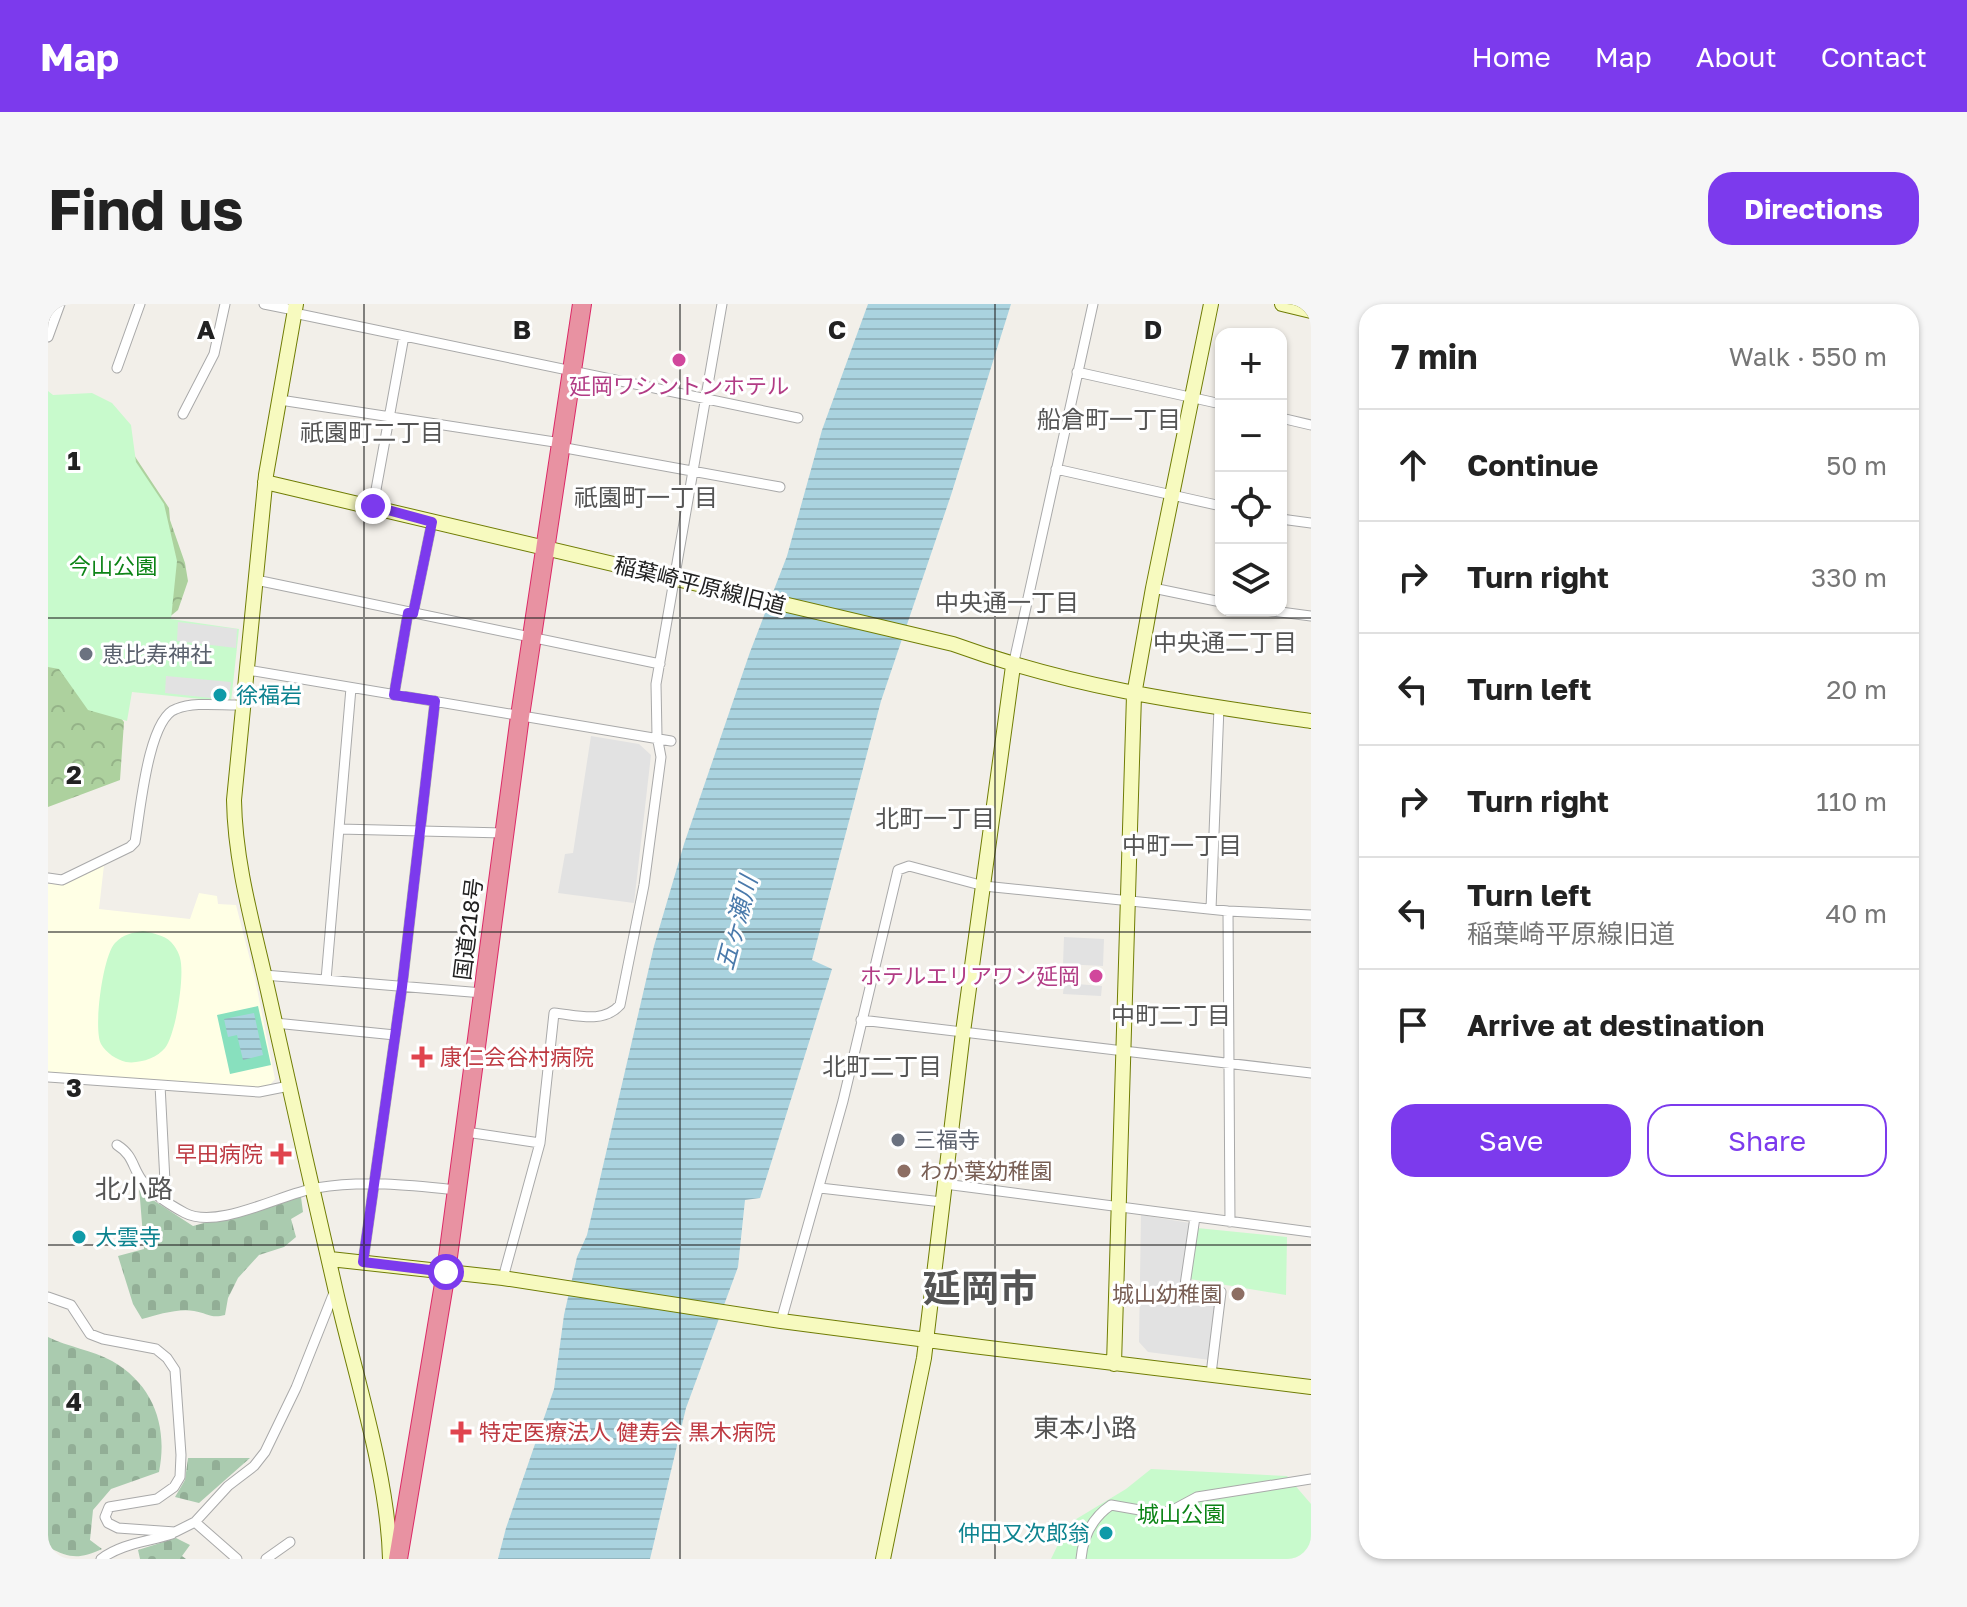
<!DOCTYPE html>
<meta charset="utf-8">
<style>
body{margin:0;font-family:"Golos Text","Noto Sans JP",sans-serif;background:#f6f6f6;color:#222}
.controls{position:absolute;right:24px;top:24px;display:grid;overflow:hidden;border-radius:16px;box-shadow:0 2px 6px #0004}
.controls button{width:72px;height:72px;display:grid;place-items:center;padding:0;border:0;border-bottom:2px solid #e0e0e0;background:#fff;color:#222;font:40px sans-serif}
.stop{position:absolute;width:24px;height:24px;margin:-18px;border:6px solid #7c3aed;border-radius:50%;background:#fff}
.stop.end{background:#7c3aed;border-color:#fff;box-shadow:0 2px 8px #0008}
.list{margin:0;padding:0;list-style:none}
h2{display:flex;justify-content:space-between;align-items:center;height:104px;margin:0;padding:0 32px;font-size:34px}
h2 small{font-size:26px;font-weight:400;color:#767676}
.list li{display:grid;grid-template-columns:52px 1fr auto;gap:24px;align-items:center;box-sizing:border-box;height:112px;padding:0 32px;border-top:2px solid #e0e0e0}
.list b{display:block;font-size:30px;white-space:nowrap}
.list p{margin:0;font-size:26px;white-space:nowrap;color:#767676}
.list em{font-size:26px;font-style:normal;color:#767676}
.actions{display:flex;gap:16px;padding:24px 32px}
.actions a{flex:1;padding:18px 0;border:2px solid #7c3aed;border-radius:24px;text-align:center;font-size:28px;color:#7c3aed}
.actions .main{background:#7c3aed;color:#fff}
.icon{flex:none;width:44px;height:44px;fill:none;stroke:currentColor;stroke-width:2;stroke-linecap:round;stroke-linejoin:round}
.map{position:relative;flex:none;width:1263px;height:1255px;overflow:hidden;border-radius:24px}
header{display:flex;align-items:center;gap:48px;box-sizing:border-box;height:112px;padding:0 40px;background:#7c3aed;color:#fff}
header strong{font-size:38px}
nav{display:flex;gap:44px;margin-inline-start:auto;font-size:28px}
.intro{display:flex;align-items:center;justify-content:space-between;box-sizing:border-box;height:192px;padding:0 48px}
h1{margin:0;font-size:56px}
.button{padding:20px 36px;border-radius:24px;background:#7c3aed;color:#fff;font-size:28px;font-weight:700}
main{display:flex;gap:48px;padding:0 48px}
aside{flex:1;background:#fff;border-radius:24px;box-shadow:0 2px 6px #0004}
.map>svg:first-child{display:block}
.education{fill:#ffffe5}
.forest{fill:url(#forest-crowns)}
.cemetery{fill:url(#cemetery-stones)}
.park{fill:#c8facc}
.pitch{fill:#88e0be}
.parking{fill:#e2e2e2}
.water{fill:url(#water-rules)}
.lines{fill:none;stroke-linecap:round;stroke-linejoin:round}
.street-casing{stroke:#a9a9a9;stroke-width:11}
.secondary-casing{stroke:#707d05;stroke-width:16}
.highway-casing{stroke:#dc2a67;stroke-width:20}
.street{stroke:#fff;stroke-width:9}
.secondary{stroke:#f7fabf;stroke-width:14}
.highway{stroke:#e892a2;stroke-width:18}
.route{stroke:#7c3aed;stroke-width:10}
.grid{fill:none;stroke:#222;stroke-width:2;stroke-opacity:0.55}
.hotel-dot{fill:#d1479c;stroke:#fff;stroke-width:3}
.worship-dot{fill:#6b7280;stroke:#fff;stroke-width:3}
.culture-dot{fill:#0f9aa8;stroke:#fff;stroke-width:3}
.health-dot{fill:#e0444e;stroke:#fff;stroke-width:3}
.education-dot{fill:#8d6e63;stroke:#fff;stroke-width:3}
.labels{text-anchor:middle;stroke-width:6;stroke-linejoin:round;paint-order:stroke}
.hotel-label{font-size:22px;fill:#b23c85;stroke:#fff}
.park-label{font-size:22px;fill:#0c8416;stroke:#fff}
.street-label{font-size:22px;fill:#222;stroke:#fff}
.worship-label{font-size:22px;fill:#5b616d;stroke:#fff;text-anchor:start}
.culture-label{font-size:22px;fill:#0d838f;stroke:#fff;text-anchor:start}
.health-label{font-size:22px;fill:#be3a42;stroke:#fff;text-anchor:start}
.education-label{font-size:22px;fill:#785e54;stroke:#fff;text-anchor:start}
.neighbourhood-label{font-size:24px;fill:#555;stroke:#fff}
.water-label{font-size:24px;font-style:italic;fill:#4a7aab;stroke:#fff}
.quarter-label{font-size:26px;fill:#555;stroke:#fff}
.town-label{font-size:38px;font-weight:bold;fill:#555;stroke:#fff}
.grid-label{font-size:26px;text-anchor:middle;font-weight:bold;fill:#222;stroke:#fff;stroke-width:6;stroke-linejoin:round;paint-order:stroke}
</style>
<header>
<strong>Map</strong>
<nav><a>Home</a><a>Map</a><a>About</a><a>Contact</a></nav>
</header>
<div class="intro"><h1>Find us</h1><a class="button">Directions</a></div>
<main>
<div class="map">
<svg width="1263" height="1255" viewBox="0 0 1263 1255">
<defs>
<pattern id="forest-crowns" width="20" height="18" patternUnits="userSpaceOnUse" patternTransform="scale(2)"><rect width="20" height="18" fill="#add19e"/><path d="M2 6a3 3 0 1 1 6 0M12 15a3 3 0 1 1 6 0" fill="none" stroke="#95b388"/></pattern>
<pattern id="cemetery-stones" width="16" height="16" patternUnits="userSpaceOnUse" patternTransform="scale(2)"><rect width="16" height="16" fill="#aacbaf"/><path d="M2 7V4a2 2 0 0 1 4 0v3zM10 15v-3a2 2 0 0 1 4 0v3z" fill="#92ae96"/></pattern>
<pattern id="water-rules" width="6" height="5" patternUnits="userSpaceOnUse" patternTransform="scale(2)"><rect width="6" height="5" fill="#aad3df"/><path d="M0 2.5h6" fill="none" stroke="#92b5bf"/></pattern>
</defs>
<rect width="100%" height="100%" fill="#f2efe9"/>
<path class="education" d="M56,561l-5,44 91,10 9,-26 18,3 1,8 18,1 19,74 20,100 -6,7 -10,2 -211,-16v-188h18z"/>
<path class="forest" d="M84,148l37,56 1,12 15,43 3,18 -10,29 -16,13 -49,85 11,14 -4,58 -72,27v-230z"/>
<path class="cemetery" d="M91,882l14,14 40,26 108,-29 2,15 -12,7 5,18 -12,10 -25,8 -21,23 -10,20 -3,17c-14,4 -18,-2 -31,-4 -16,-3 -37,4 -52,8l-9,-15 -15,-48 26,-7z
M0,1033c20,10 44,13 64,24 42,24 56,66 47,111l-48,17 -18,21 -3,30 12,9c-23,10 -31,10 -54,-2z
M140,1154h62l-51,45 -24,-6 10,-17z
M128,1234l14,7 -8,11 4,3h-46l-2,-9z"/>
<path class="park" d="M0,87l5,4 39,-2 20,10 19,22 5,37 28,42 13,57 -6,58 68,10 -8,73 -99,-10 -5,29 -39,-11 -29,-41 -11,-2z
M95,627c9,2 21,4 28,11 4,4 8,11 9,16 5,17 -4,76 -15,90 -8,10 -26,16 -39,14 -9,-2 -20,-9 -25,-18 -8,-15 2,-89 14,-101 9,-9 16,-10 28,-12z
M1149,924l90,9 -1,58 -96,-16z
M1103,1165l136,7 24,28v55h-260l17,-35 58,-35z"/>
<path class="pitch" d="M210,702l13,59 -41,9 -13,-59z"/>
<path class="parking" d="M130,318l59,7 -1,19 -59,-7z
M118,372l65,6 -2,18 -64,-7z
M543,432l48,8 12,11 -17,148 -76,-10 7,-39 8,-1z
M1016,633l40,2 -1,27 -40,-2z
M1016,679l38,3 -1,10 -38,-2z
M1093,911l49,8 -8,63 34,7 -6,67 -62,-8 -9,-10z"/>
<path class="water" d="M820,0h143l-60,191 -70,206 -69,259 20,9 -72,229 -15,2 -7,67 -52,141 -36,151h-152l8,-31 48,-139 10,-74 13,-58 10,-22 67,-289 30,-102 66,-192 37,-96 35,-126z
M206,709l9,42 -20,5 -6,-25 -9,2 -4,-18z"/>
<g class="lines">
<g class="street-casing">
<path id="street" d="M216,0l30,6
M246,9l504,105
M0,33l12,-33
M69,64l23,-64
M1029,68l144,32
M232,96l281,43
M135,110l31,-60 11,-50
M1233,114l30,7
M512,143l220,40
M1008,165l165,37
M325,202l31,-170
M1233,215l30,4
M208,276l404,84
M1105,284l68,14
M1217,306l46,6
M365,310l19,-92
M965,362l80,-362
M200,366l423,71
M346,391l14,-82
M291,525l165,4
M0,574l14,2 68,-33 5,-5c5,-29 13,-124 41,-133 20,-8 47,-3 68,-4
M1163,605l8,-202
M1180,607l2,311
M216,671l219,18
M278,676l25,-292
M813,716l450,53
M227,719l120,12
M0,773l211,15 30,-6
M112,781l6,116
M418,828l74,11
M69,841c16,10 15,21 24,34 10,14 29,26 44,34 33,17 96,-19 131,-25 48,-8 93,-3 141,2
M897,880l366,48
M772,884l122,14
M1147,913l-10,68 36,7 -10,82
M315,958l39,-275 33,-286
M455,974l37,-135 14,-130c23,2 49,11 66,-8l24,-120 17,-128 -4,-21 -1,-52 66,-380
M0,993l23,8 19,29 13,5 53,10 11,9 8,12 6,85 -1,22 -6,10 -17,12 -48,8 -4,10 3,6 10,5 57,4 20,-10 33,-36 26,-20 11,-14 31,-64 39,-98
M733,1017l62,-220 55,-231 11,-4 75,20 244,25 83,4
M147,1218l42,37
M0,1254l2,1
M53,1255c21,-16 47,-17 71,-25
M218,1255l24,-17
M1033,1255c2,-23 11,-41 30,-54l46,8 14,-2 26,-14 114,-18"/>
</g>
<g class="secondary-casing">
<path id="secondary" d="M248,0l-30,171 -32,325c1,65 20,128 34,191 22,100 45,201 68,301 19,83 52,183 54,267
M1234,0l29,7
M217,178l688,162c121,44 232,59 358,77
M282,955l173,19 278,43 192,25 338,41
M1066,1060l20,-669 19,-107 58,-284
M835,1255l41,-201 39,-326 50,-366"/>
</g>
<g class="highway-casing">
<path id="highway" d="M350,1255l48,-287 74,-556 62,-412"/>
</g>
<use href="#street" class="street"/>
<use href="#secondary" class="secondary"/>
<use href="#highway" class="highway"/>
</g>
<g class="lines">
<path class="route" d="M325,202l59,16 -19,92 -5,-1 -14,82 41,6 -33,286 -39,275 83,10"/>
</g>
<path class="grid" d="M316,0v1255M632,0v1255M947,0v1255M0,314h1263M0,628h1263M0,941h1263"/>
<g class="hotel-dot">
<circle cx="631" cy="56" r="8"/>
<circle cx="1048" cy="672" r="8"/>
</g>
<g class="worship-dot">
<circle cx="38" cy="350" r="8"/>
<circle cx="850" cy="836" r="8"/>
</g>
<g class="culture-dot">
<circle cx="172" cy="391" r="8"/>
<circle cx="31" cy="933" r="8"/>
<circle cx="1058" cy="1229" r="8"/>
</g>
<g class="health-dot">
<path d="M370 741h8v8h8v8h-8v8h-8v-8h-8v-8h8z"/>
<path d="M229 838h8v8h8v8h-8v8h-8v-8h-8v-8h8z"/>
<path d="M409 1116h8v8h8v8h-8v8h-8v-8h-8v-8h8z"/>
</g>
<g class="education-dot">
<circle cx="856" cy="867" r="8"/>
<circle cx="1190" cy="990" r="8"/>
</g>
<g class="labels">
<g class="hotel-label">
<text x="631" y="90">延岡ワシントンホテル</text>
<text x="1032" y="680" text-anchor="end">ホテルエリアワン延岡</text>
</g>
<g class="park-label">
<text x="65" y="270">今山公園</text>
<text x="1133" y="1218">城山公園</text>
</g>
<g class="street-label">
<text transform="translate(652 281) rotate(14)" y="8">稲葉崎平原線旧道</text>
<text transform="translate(420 625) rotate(-83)" y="8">国道218号</text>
</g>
<g class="worship-label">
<text x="54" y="358">恵比寿神社</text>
<text x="866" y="844">三福寺</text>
</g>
<g class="culture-label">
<text x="188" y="399">徐福岩</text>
<text x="47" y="941">大雲寺</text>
<text x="1042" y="1237" text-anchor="end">仲田又次郎翁</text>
</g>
<g class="health-label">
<text x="392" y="761">康仁会谷村病院</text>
<text x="215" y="858" text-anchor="end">早田病院</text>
<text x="431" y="1136">特定医療法人 健寿会 黒木病院</text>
</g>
<g class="education-label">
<text x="872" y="875">わか葉幼稚園</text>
<text x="1174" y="998" text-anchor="end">城山幼稚園</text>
</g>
<g class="neighbourhood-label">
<text x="1061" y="124">船倉町一丁目</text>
<text x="324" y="137">祇園町二丁目</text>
<text x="598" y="202">祇園町一丁目</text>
<text x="959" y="307">中央通一丁目</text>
<text x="1177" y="347">中央通二丁目</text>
<text x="887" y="523">北町一丁目</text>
<text x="1134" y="550">中町一丁目</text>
<text x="1123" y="720">中町二丁目</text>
<text x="834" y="771">北町二丁目</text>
</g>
<g class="water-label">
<text transform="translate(689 619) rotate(-75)" y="8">五ヶ瀬川</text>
</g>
<g class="quarter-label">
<text x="86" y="894">北小路</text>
<text x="1037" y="1133">東本小路</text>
</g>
<g class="town-label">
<text x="932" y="998">延岡市</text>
</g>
</g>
<g class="grid-label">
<text x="158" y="35">A</text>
<text x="474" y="35">B</text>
<text x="789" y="35">C</text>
<text x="1105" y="35">D</text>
<text x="26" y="166">1</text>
<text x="26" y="480">2</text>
<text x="26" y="793">3</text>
<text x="26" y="1107">4</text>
</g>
</svg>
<div class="controls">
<button>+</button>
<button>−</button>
<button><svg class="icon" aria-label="locate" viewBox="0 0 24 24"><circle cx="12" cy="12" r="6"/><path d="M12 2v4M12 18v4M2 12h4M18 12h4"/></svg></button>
<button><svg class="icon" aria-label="layers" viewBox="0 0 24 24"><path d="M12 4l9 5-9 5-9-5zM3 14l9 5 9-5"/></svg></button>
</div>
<div class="stop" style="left:398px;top:968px"></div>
<div class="stop end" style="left:325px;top:202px"></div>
</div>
<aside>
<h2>7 min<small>Walk · 550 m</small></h2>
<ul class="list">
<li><svg class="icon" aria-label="ahead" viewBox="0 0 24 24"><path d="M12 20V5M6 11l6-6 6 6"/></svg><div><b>Continue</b></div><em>50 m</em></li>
<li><svg class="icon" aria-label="right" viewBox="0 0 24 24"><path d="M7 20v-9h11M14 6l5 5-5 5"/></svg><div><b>Turn right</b></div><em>330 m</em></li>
<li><svg class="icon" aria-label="left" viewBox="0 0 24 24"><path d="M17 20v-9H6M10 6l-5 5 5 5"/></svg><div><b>Turn left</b></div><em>20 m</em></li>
<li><svg class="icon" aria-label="right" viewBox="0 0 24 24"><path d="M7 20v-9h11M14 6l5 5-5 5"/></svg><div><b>Turn right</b></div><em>110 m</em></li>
<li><svg class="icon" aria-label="left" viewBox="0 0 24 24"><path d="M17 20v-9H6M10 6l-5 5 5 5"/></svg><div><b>Turn left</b><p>稲葉崎平原線旧道</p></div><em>40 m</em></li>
<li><svg class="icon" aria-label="arrive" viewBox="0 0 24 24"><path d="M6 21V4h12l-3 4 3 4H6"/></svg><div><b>Arrive at destination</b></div></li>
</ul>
<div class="actions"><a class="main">Save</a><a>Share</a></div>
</aside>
</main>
